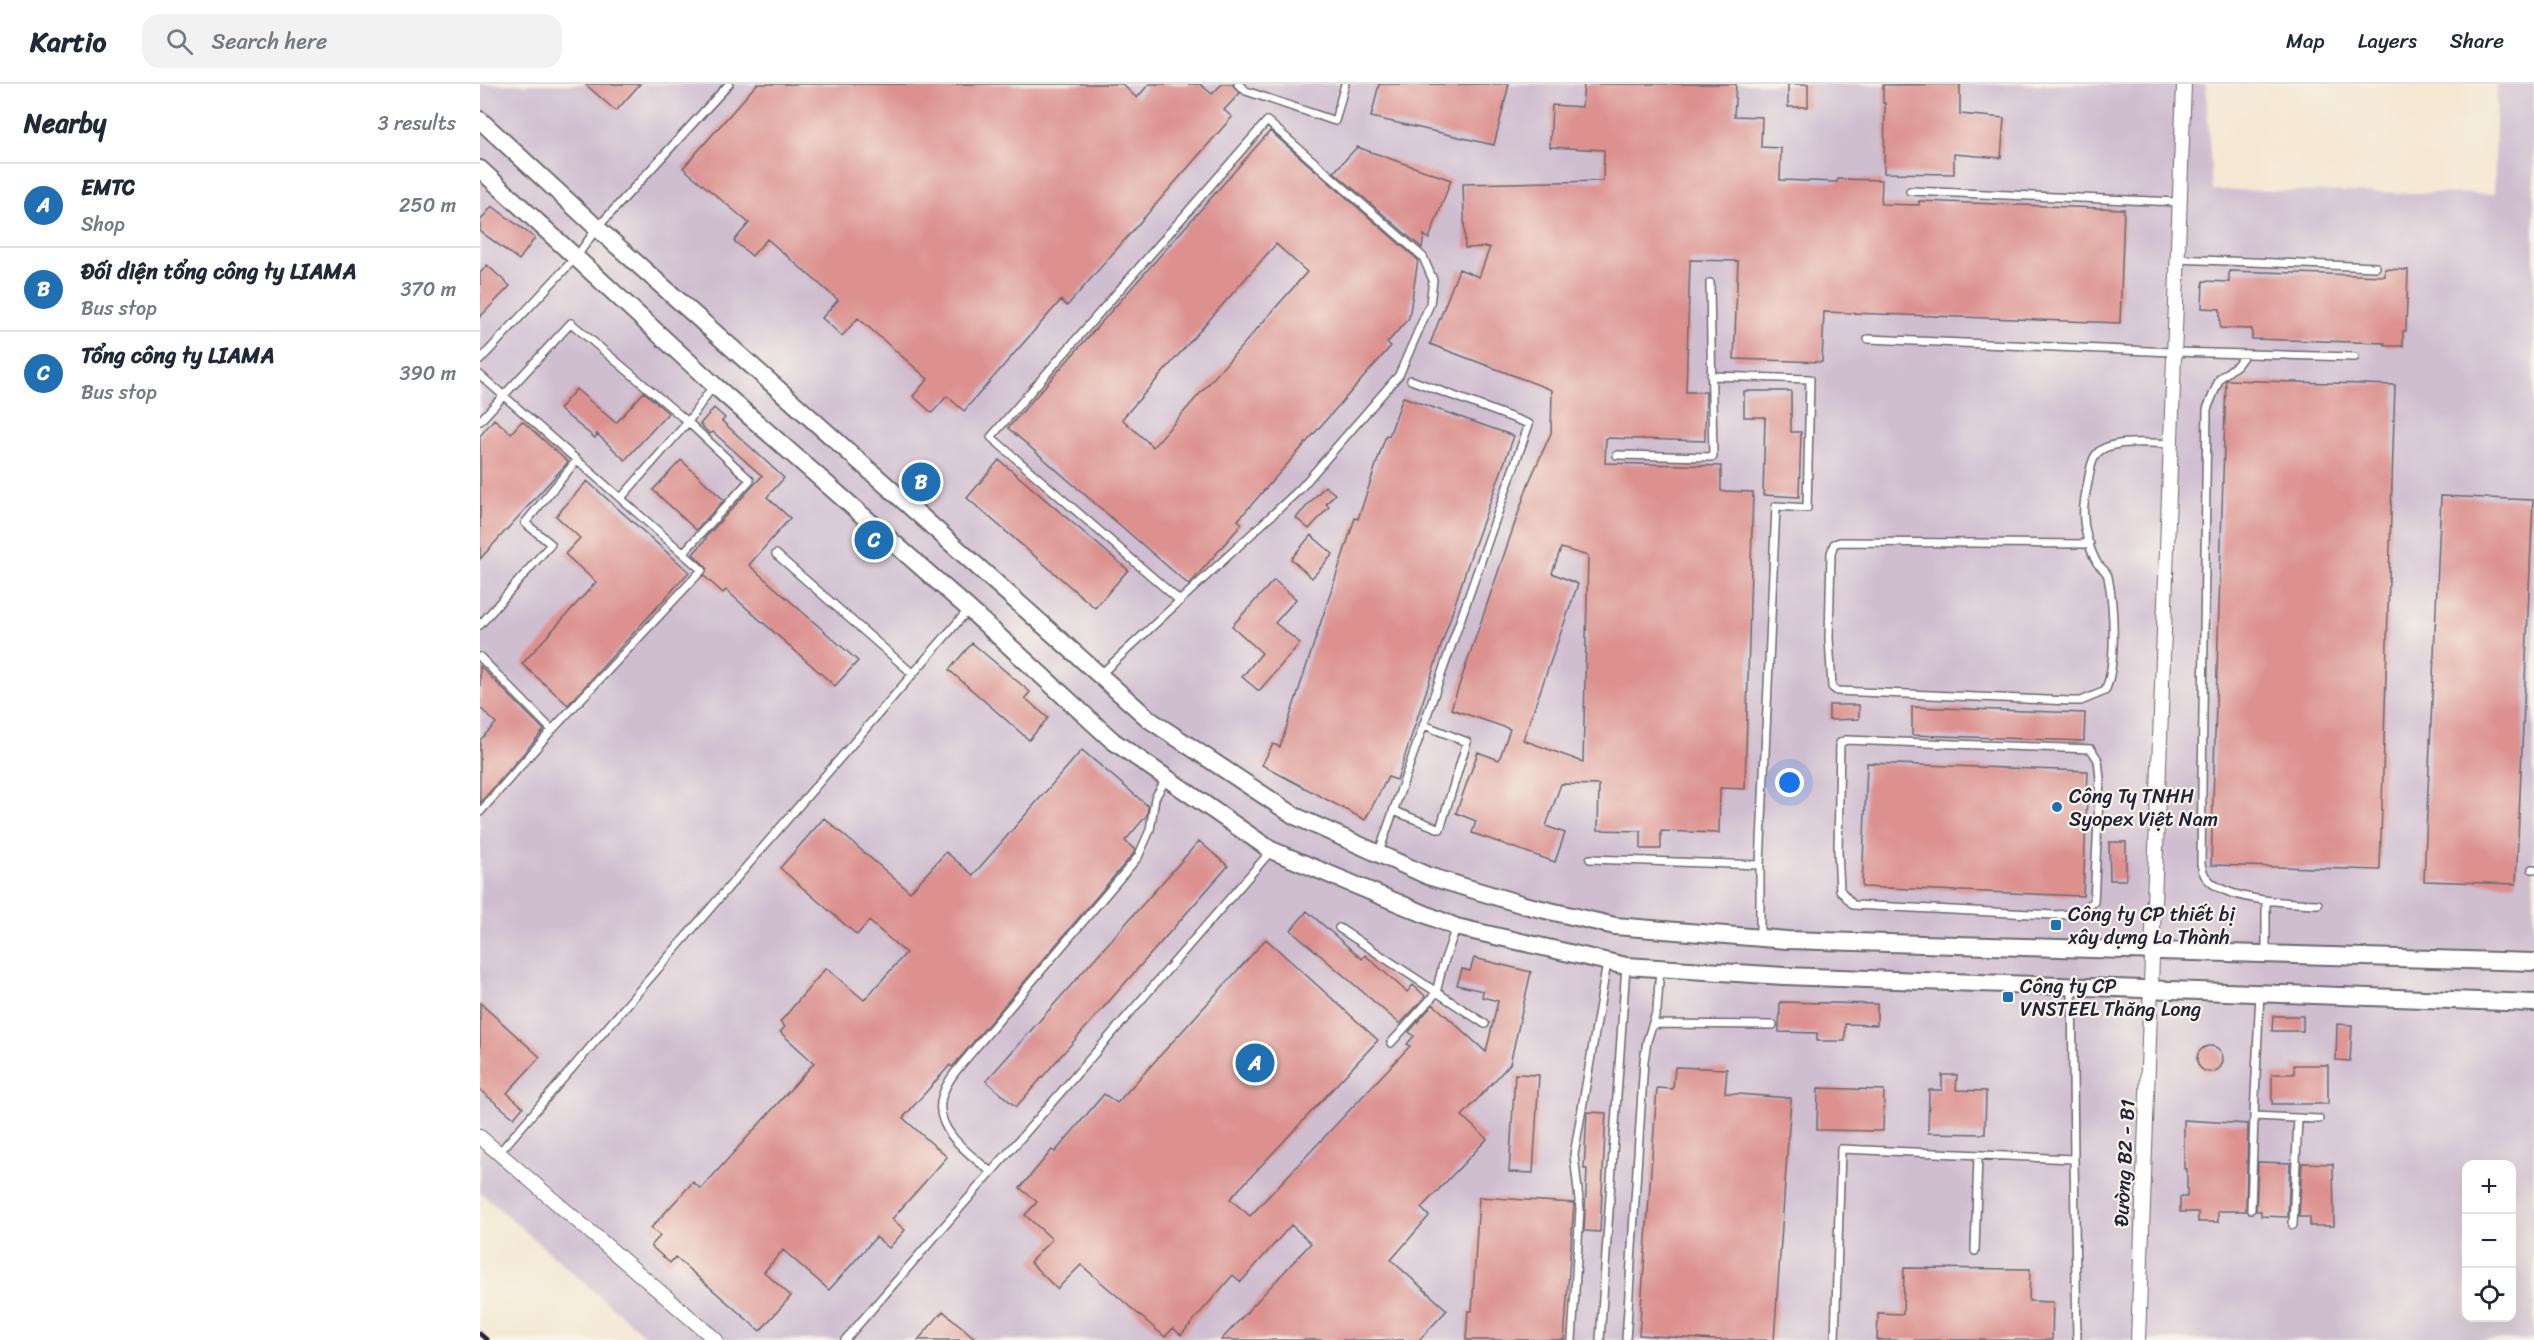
<!DOCTYPE html>
<meta charset="utf-8">
<style>
body{margin:0;font-family:Sriracha,sans-serif;background:#f2f2f3;color:#1f2937}
.controls{position:absolute;right:18px;bottom:18px;display:grid;overflow:hidden;border-radius:12px;box-shadow:0 6px 24px #0002}
.controls button{width:54px;height:54px;display:grid;place-items:center;padding:0;border:0;border-bottom:2px solid #e0e1e3;background:#fff;color:#1f2937;font:30px sans-serif}
.you{position:absolute;left:1310px;top:699px;width:21px;height:21px;margin:-15px;border:4px solid #fff;border-radius:50%;background:#1a73e8;box-shadow:0 0 0 9px #1a73e833}
.badge{display:grid;place-items:center;width:39px;height:39px;border-radius:50%;background:#1f6fb2;color:#fff;font-size:20px;font-weight:700}
.pin{position:absolute;translate:-50% -50%;border:3px solid #fff;box-shadow:0 2px 6px #0006}
.list{margin:0;padding:0;list-style:none}
h2{display:flex;justify-content:space-between;align-items:center;height:78px;margin:0;padding:0 24px;font-size:26px}
h2 small{font-size:20px;font-weight:400;color:#747a83}
.list li{display:grid;grid-template-columns:39px 1fr auto;gap:18px;align-items:center;box-sizing:border-box;height:84px;padding:0 24px;border-top:2px solid #e0e1e3}
.list b{display:block;font-size:22px;white-space:nowrap}
.list p{margin:0;font-size:20px;white-space:nowrap;color:#747a83}
.list em{font-size:20px;font-style:normal;color:#747a83}
.icon{flex:none;width:33px;height:33px;fill:none;stroke:currentColor;stroke-width:2;stroke-linecap:round;stroke-linejoin:round}
.map{position:relative;flex:none;width:2054px;height:1256px;overflow:hidden}
header{display:flex;align-items:center;gap:36px;box-sizing:border-box;height:84px;padding:0 30px;background:#fff;border-bottom:2px solid #e0e1e3}
header strong{font-size:28px}
nav{display:flex;gap:33px;margin-inline-start:auto;font-size:21px}
.search{width:420px;height:54px;background:#f2f2f3;display:flex;align-items:center;gap:15px;box-sizing:border-box;padding:0 21px;border-radius:18px;color:#747a83;font-size:22px}
main{display:flex}
aside{flex:1;background:#fff}
.map>svg:first-child{display:block}
.industrial{fill:#cfbdd0;fill-rule:evenodd}
.building{fill:#dc918f;fill-rule:evenodd}
.lines{fill:none;stroke-linecap:round;stroke-linejoin:round}
.service-casing{stroke:#6c6770;stroke-width:10}
.minor-casing{stroke:#6c6770;stroke-width:16}
.tertiary-casing{stroke:#6c6770;stroke-width:20}
.service{stroke:#fff;stroke-width:7}
.minor{stroke:#fff;stroke-width:14}
.tertiary{stroke:#fff;stroke-width:16}
.rail{stroke:#22223b;stroke-width:4.5}
.poi-dot{fill:#1f6fb2;stroke:#f7f3e8;stroke-width:2}
.labels{text-anchor:middle;stroke-width:4.5;stroke-linejoin:round;paint-order:stroke}
.poi-label{font-size:20px;fill:#22223b;stroke:#f7f3e8;text-anchor:start}
.street-label{font-size:20px;fill:#22223b;stroke:#f7f3e8}
</style>
<header>
<strong>Kartio</strong>
<div class="search"><svg class="icon" aria-label="search" viewBox="0 0 24 24"><circle cx="10" cy="10" r="6"/><path d="M15 15l6 6"/></svg>Search here</div>
<nav><a>Map</a><a>Layers</a><a>Share</a></nav>
</header>
<main>
<aside>
<h2>Nearby<small>3 results</small></h2>
<ul class="list">
<li><span class="badge">A</span><div><b>EMTC</b><p>Shop</p></div><em>250 m</em></li>
<li><span class="badge">B</span><div><b>Đối diện tổng công ty LIAMA</b><p>Bus stop</p></div><em>370 m</em></li>
<li><span class="badge">C</span><div><b>Tổng công ty LIAMA</b><p>Bus stop</p></div><em>390 m</em></li>
</ul>
</aside>
<div class="map">
<svg width="2054" height="1256" viewBox="0 0 2054 1256">
<rect width="100%" height="100%" fill="#f7f3e8"/>
<filter id="ink" filterUnits="userSpaceOnUse"><feTurbulence type="fractalNoise" baseFrequency=".0167" numOctaves="2"/><feDisplacementMap in="SourceGraphic" scale="12" xChannelSelector="R" yChannelSelector="G"/><feConvolveMatrix kernelMatrix="1 2 1 2 8 2 1 2 1" color-interpolation-filters="sRGB"/></filter>
<filter id="wash" filterUnits="userSpaceOnUse"><feTurbulence type="fractalNoise" baseFrequency=".008" numOctaves="4" result="noise"/><feDisplacementMap in="SourceGraphic" scale="24" xChannelSelector="R" yChannelSelector="G"/><feGaussianBlur stdDeviation="1.35" result="paint"/><feColorMatrix in="noise" values="0 0 0 0 0 0 0 0 0 0 0 0 0 0 0 0 0 1.4 0 .05"/><feComposite in="paint" operator="in"/></filter>
<g filter="url(#wash)">
<rect width="100%" height="100%" fill="#f5e8d3"/>
<path class="industrial" d="M0,0h1726l6,106 282,4 3,-110h37v1256h-1884l-170,-148zM1986,1080h46v154h-46z"/>
<g id="blocks">
<path class="building" d="M105,0h55l-24,27z
M277,0h365l15,14 12,-14h51l12,10 10,-10h10l8,9 -16,17 8,7 -165,189 -6,-6 -97,111 -17,-15 -15,17 -19,-17 15,-17 -70,-61 -16,18 -20,-18 16,-18 -71,-61 -15,17 -18,-15 15,-18 -66,-55z
M899,0h130l-15,61 -123,-28z
M1104,0h152l-2,32 28,1 -1,30 20,1 -1,32 57,2 1,-3 44,1 -1,24 38,1v-4l205,8 -4,114 -296,-11 -2,50 -88,-3 4,-98 -48,-1 -4,132h20l-1,49 -99,-3 -1,25 116,3v25l32,1 -8,297 -25,-1 -1,45 -58,-2v18h-20v-18l-43,-1 1,-45 -38,-1 -15,42 19,7 -10,29 -83,-29 4,-12 -20,-8 22,-61 21,8 11,-31 -59,-20 78,-227 22,-49 1,-43 -122,-46 29,-75 20,8 11,-30 -25,1 -2,-64 140,-3 1,-31 -54,-3 2,-42 30,2zM1081,464l27,8 -5,206 -60,-22 55,-156 -26,-11z
M1308,0h20v23h-20z
M1480,0v30l44,4 -3,40 -47,-4v20l-70,-1 1,-70h-2v-18z
M790,47l148,129 -9,58 -22,25 4,3 -153,174 4,4 -53,61 -181,-157zM796,160l31,28 -154,175 -31,-28z
M877,63l94,33 -22,59 -5,-4 -2,13 -88,-76z
M12,122l43,32 -16,22 -39,-29v-10z
M7,181l23,21 -30,31v-44z
M1905,185l23,1 -2,61h-3v15h-18v-3l-133,-4v-10l-32,-1v-19l-18,-1 1,-27 26,1v-11l156,5z
M1746,296l169,5 -15,485 -169,-5z
M96,305l40,34 28,-31 24,21 -43,47 -28,-26 -2,4 -36,-29z
M1264,307h47v41h10l-2,65 -36,-2 2,-78h-21z
M923,313l111,39 -43,119 -74,225 -9,-3 -23,43 -103,-55 11,-21 7,3 75,-229 3,1 28,-84 3,1z
M234,324l11,10 -3,3 62,57 -17,19 23,21 -41,47 109,96 -23,25 -109,-96 -3,3 -19,-17 3,-8 -14,-14 13,-15 -1,-1 57,-62 -49,-44 -3,2 -10,-10z
M14,335l17,14 11,-12 46,41 -88,97v-123z
M201,376l43,40 -28,30 -43,-40z
M519,376l129,110 -33,38 -128,-110z
M107,397l102,91 -121,133 -46,-41 74,-82 -31,-28 15,-16 -24,-22z
M845,402l10,8 -9,10 3,3 -20,22 -13,-11z
M1961,412l92,4 -17,384 -92,-3z
M831,451l22,19 -21,24 -21,-19z
M794,496l22,19 -21,24 25,20 -41,48 -17,-14 20,-24 -30,-27z
M492,559l58,49 -5,6 23,20 -19,22 -80,-70z
M0,582l64,64 -64,73v-63l16,-17 -16,-15z
M1349,621h30v14l-30,1z
M1432,623l173,6 -1,28 -172,-6z
M602,666l66,56 -1,9 -22,26 10,9 -2,4 -181,213 -2,-2 -47,53 44,39 -55,62 13,11 -16,18 -13,-11 -47,53 -46,-40 -19,22 27,24 -31,35 -85,-74 -5,6 -19,-17 9,-10 -9,-8 42,-46 8,7 113,-126 -34,-31 5,-5 -5,-5 46,-54 38,32 42,-47 -37,-32 -12,14 -77,-67 44,-50 86,74 36,-40 27,23z
M1387,679l221,8 -5,125 -221,-9z
M719,757l29,25 -212,241 -30,-26z
M1629,758h17v38h-16z
M827,827l55,48 3,-4 42,37 6,-7 11,10 1,2 -25,27 -109,-94z
M786,855l112,101 -148,159 20,17 160,-170 -3,-2 7,-8 -5,-4 24,-28 53,48 12,-51 -16,-4 1,-6 -26,-6 5,-16 8,2 4,-13 57,14 -21,92 -48,52 25,23 -66,69 8,8 -38,44 56,50 -28,30h-198l90,-97 -20,-18 -50,57 -8,-7 -52,60 -8,-7 -8,9 -84,-72 -24,24 -27,-27 22,-23 -27,-24 12,-13 -17,-14 32,-38 3,2 49,-58 13,9z
M1300,918l97,2v21l-32,-1v17h-28v-8l-38,-1z
M0,919l60,54 -33,36 16,14 -9,11 -34,-28z
M1793,932h30v15h-31z
M1857,940l15,1 -2,36 -14,-1z
M1717 975a13 13 0 1 1 26 0a13 13 0 1 1-26 0Z
M1814,981h34v39h-56v-30h22z
M1195,983l52,2 -2,24 66,5 -17,242h-59l-76,-5 18,-247 16,1z
M1035,990l24,1 -6,98 -24,-1z
M1462,991h15l-1,15 30,1 -1,43 -57,-1 1,-43h13z
M1338,1004l66,2 -1,41 -66,-1z
M1107,1028l19,1 -6,119 -16,-1 3,-62h-3z
M1704,1036l64,4 -2,87h-28v11h-20v-10h-18v-15h7v-28h-3z
M1778,1078l32,1 -2,54 -27,-1v-5h-5z
M1822,1079l31,1 1,62h-24v-9h-11z
M999,1113l95,6 -10,137h-98l2,-29h4z
M1424,1184l126,1 -1,32 24,1 -1,38h-175l1,-27 25,1z
M463,1227l34,29h-59z"/>
</g>
</g>
<g filter="url(#ink)">
<use href="#blocks" fill-opacity="0" stroke="#6c6770" stroke-width="1.5"/>
<g class="lines">
<g class="service-casing">
<path id="service" d="M758,0l8,7 89,30 10,-37
M1430,107l268,11
M1696,175l200,8
M1388,255l305,13 182,5
M1765,270l-8,11 -17,13 -13,31 -6,455c1,4 2,10 5,13 17,24 85,26 112,27
M0,276l97,-104 20,-28 132,-144
M0,291l222,195 -150,160 -72,82
M1231,292l99,3 -3,129 -31,-2 -16,359v71
M0,337l91,-98 117,99 -67,76
M1137,371l96,2 -3,-174
M1610,460l-250,-2 -6,2 -3,9 -2,85 3,49 5,4 233,10h11l24,-10c12,-26 9,-85 3,-114 -1,-6 -7,-9 -11,-14 -4,-7 -8,-18 -10,-26 -5,-18 -4,-32 0,-50 2,-9 3,-23 8,-31 11,-18 56,-13 75,-12
M203,469l67,-73 -62,-58 25,-36
M296,470l137,120
M0,541l71,-81 -26,-21 52,-63
M0,573l72,73
M620,591l200,-186 99,-114 31,-71 3,-24 -10,-23 -156,-136 -276,316 189,164
M1366,656l245,9 7,11 2,19 -6,123 -19,12 -22,1 -200,-10 -13,-15 -2,-39 2,-108z
M914,727l46,18 27,-87 -43,-17
M899,768l150,-428 -118,-44
M1110,775l170,6
M2052,785h2
M859,844l146,96
M1786,870v-52
M1780,909l-6,123 65,3
M1173,940l120,1
M911,959l45,-50 6,-25 14,-41
M18,1070l471,-545
M1594,1075l3,181
M511,1088c-21,-18 -58,-42 -49,-75 5,-19 23,-36 35,-51l161,-189 12,-27 5,-32 11,-19
M1771,1125l3,-93
M1813,1141l5,-107
M1495,1167l3,-96
M365,1256l426,-489
M1092,1256l8,-131 -6,-54 33,-192
M1120,1256l26,-374
M1146,1256l18,-279 3,-20 10,-31 3,-42
M1355,1256l6,-191 233,10 -2,-173"/>
</g>
<g class="minor-casing">
<path id="minor" d="M0,1053l236,203
M1658,1256l46,-1256"/>
</g>
<g class="tertiary-casing">
<path id="tertiary" d="M0,36l117,108 553,492 145,96 133,60 96,29 91,21 172,14 747,22
M0,85l234,216 255,224 144,132 158,109 185,77 170,39 158,10 750,27"/>
</g>
<use href="#service" class="service"/>
<use href="#minor" class="minor"/>
<use href="#tertiary" class="tertiary"/>
<path class="rail" d="M0,1250l7,6"/>
</g>
</g>
<g class="poi-dot">
<circle cx="1577" cy="723" r="6"/>
<rect x="1570" y="835" width="12" height="12" rx="3"/>
<rect x="1522" y="907" width="12" height="12" rx="3"/>
</g>
<g class="labels">
<g class="poi-label">
<text x="1589" y="719">Công Ty TNHH<tspan x="1589" dy="23">Syopex Việt Nam</tspan></text>
<text x="1588" y="837">Công ty CP thiết bị<tspan x="1588" dy="23">xây dựng La Thành</tspan></text>
<text x="1540" y="909">Công ty CP<tspan x="1540" dy="23">VNSTEEL Thăng Long</tspan></text>
</g>
<g class="street-label">
<text transform="translate(1644 1079) rotate(-87)" y="7">Đường B2 - B1</text>
</g>
</g>
</svg>
<div class="controls">
<button>+</button>
<button>−</button>
<button><svg class="icon" aria-label="locate" viewBox="0 0 24 24"><circle cx="12" cy="12" r="6"/><path d="M12 2v4M12 18v4M2 12h4M18 12h4"/></svg></button>
</div>
<div class="you"></div>
<div class="pin badge" style="left:775px;top:979px">A</div>
<div class="pin badge" style="left:441px;top:398px">B</div>
<div class="pin badge" style="left:394px;top:456px">C</div>
</div>
</main>
